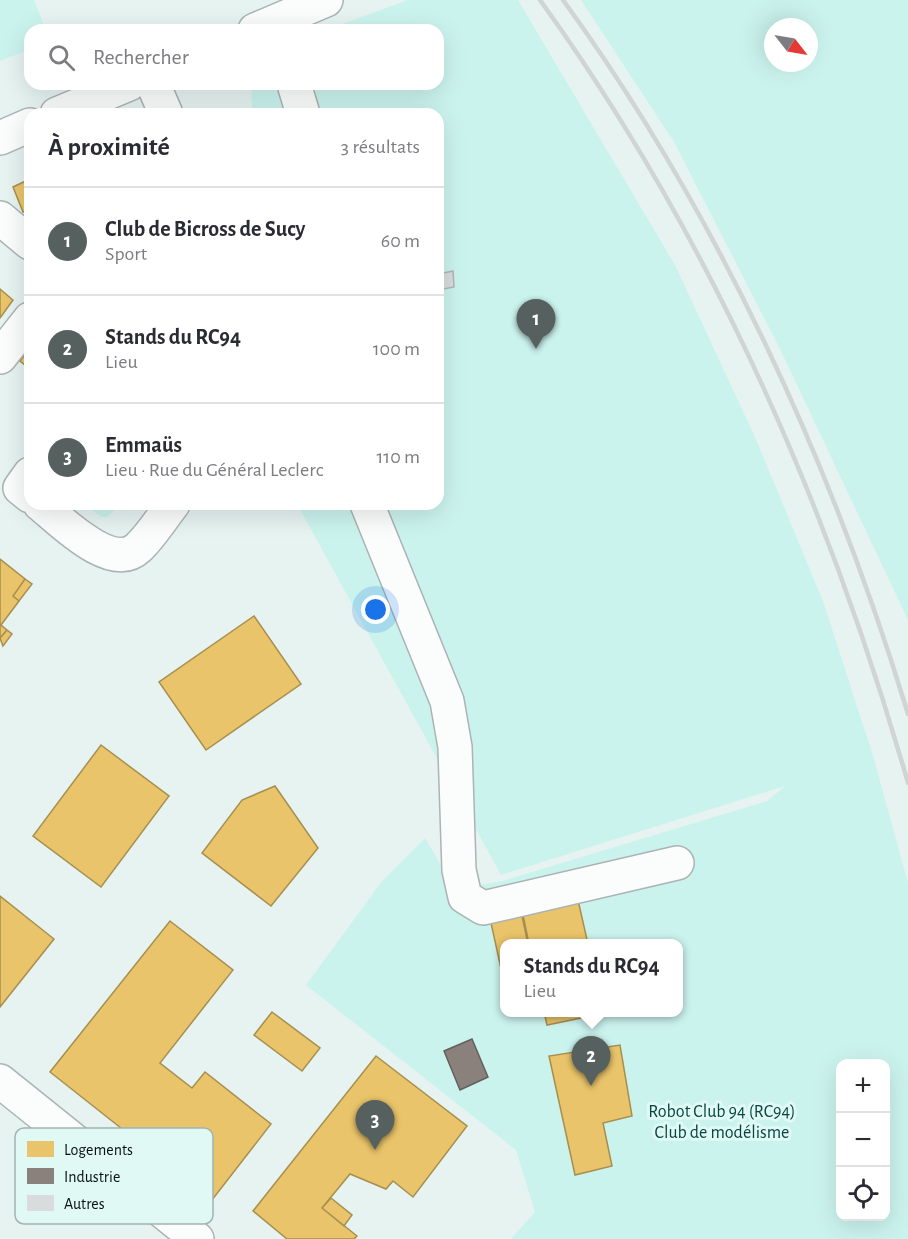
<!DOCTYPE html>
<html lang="fr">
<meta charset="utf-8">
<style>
body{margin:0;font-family:"Alegreya Sans",sans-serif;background:#f2f2f3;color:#2b2b33}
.controls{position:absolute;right:18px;bottom:18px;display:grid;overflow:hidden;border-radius:12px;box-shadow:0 6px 24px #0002}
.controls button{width:54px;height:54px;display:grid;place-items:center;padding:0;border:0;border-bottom:2px solid #e1e1e2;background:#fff;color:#2b2b33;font:30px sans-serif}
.compass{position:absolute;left:764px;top:18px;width:54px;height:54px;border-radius:50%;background:#fff;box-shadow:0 6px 24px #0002;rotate:121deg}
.you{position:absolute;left:376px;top:610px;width:21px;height:21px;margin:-15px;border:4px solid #fff;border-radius:50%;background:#1a73e8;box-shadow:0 0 0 9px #1a73e833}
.badge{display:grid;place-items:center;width:39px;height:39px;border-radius:50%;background:#56615f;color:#fff;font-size:20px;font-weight:700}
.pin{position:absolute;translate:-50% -50px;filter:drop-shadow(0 2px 3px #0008)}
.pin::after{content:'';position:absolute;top:32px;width:21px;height:18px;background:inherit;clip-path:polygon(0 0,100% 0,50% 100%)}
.popup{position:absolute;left:500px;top:939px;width:183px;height:78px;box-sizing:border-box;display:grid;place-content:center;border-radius:12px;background:#fff;filter:drop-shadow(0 2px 4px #0005);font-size:20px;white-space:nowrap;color:#7c7c81}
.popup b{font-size:22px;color:#2b2b33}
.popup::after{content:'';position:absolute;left:50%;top:100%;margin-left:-12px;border:12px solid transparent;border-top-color:#fff}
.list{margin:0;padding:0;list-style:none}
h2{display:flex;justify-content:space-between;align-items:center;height:78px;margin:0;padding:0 24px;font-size:26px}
h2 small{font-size:20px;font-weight:400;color:#7c7c81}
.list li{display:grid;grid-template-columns:39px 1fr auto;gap:18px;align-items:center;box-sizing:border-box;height:108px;padding:0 24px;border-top:2px solid #e1e1e2}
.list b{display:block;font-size:22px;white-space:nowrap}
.list p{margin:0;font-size:20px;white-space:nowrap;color:#7c7c81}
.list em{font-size:20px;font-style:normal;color:#7c7c81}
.icon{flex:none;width:33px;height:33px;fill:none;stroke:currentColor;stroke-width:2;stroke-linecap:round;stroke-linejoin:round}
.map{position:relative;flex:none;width:908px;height:1239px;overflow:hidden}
.search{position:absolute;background:#fff;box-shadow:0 6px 24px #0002;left:24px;top:24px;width:420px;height:66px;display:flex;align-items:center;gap:15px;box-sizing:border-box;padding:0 21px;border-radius:18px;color:#7c7c81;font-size:22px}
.panel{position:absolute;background:#fff;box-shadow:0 6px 24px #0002;left:24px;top:108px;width:420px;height:402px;border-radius:18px}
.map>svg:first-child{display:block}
.green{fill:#cbf3ee;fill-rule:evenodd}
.homes{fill:#e9c46a;stroke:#a68f4f;stroke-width:1.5}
.industry{fill:#8a817c;stroke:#63605c;stroke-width:1.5}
.building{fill:#d9dcdd;stroke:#b3b6b8;stroke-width:1.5}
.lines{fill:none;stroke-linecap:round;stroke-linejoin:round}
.minor-casing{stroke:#aab4b2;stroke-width:36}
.major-casing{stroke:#aab4b2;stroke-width:36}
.minor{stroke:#fbfdfd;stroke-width:33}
.major{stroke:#fbfdfd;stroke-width:33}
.rail{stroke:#d0d4d3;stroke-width:4.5}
.labels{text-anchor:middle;stroke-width:6;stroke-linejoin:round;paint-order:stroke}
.park-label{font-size:18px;fill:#074540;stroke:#e0f9f5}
.key{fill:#e0f9f5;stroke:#a0b4b1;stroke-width:1.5}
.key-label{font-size:16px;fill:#091211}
</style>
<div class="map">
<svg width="908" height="1239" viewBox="0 0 908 1239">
<rect width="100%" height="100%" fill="#e6f3f1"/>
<path class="green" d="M0,0h34l12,30h-16v19l-30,12z
M408,0h110l157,265 80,172 68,164 51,158 34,124v356h-397l24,-27 -19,-62 -210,-165 76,-104 43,-43 30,51 47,-8 265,-80 18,-15 -284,89 -204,-371h141v-390h-186l-1,-30h187v-54h-112zM504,944h174v68h-174zM840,1064h46v152h-46z
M581,0h327v620l-129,-273 -105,-205zM773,27h36v36h-36z
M84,504h36l-12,13h-7z"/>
<path class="homes" d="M30,179v31l-7,2 -10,-25z
M0,289l13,11 -13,18z
M30,348v21l-10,-8z
M0,559l25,20 -12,17 6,5 -18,24 6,5 -7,8z
M25,579l7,5 -13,17 -6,-5z
M254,616l47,68 -95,66 -47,-68z
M7,630l5,4 -9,12 -3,-8z
M101,745l68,51 -68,91 -68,-51z
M275,786l43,62 -47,58 -69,-53 40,-53z
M0,896l54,43 -54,68z
M578,900l10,44h-59l-6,-29z
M522,916l6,28h-24v38l-13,-59z
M170,921l63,49 -73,93 32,25 13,-16 66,52 -59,76 -162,-128z
M272,1012l48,36 -18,23 -48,-36z
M544,1012h66l-63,13z
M620,1045l12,71 -29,7 9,43 -37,9 -26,-119z
M376,1056l91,70 -54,71 -20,-16 -7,8 -36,-15 -28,34 35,28 -3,3h-67l-34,-28z
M331,1198l21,17 -8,11 -22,-18z"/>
<path class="industry" d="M472,1039l16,38 -28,13 -16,-39z"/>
<path class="building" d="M453,271l1,16 -16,3v-16z"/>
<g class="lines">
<g class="minor-casing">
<path id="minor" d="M255,30l71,-30
M153,84l13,30
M294,84l9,30
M57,114l72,-30
M0,138l30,-13
M0,218l30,25
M0,357l30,-38
M30,474l-10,14 10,8
M40,504c20,16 71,69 98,44 13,-12 24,-30 35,-44
M367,504l80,197 8,46 4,123 6,27 18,11 194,-45"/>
</g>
<g class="major-casing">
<path id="major" d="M0,1081l197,158"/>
</g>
<use href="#minor" class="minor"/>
<use href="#major" class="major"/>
<path class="rail" d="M540,0c170,236 288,504 368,783
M563,0c154,212 269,464 345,714"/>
</g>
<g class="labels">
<g class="park-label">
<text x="722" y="1117">Robot Club 94 (RC94)<tspan x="722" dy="21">Club de modélisme</tspan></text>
</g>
</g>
<rect x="15" y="1128" width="198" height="96" rx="9" class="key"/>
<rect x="27" y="1141" width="27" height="16" fill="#e9c46a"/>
<rect x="27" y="1168" width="27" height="16" fill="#8a817c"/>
<rect x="27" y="1195" width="27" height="16" fill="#d9dcdd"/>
<g class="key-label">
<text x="64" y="1155">Logements</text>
<text x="64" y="1182">Industrie</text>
<text x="64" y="1209">Autres</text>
</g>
</svg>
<div class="controls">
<button>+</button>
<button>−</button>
<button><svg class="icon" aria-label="locate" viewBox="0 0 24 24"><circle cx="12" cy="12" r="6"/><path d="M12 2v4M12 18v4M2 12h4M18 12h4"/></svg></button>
</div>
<svg class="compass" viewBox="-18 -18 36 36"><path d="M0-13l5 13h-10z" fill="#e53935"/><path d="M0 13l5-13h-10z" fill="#7c7c81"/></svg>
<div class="you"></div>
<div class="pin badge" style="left:536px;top:349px">1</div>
<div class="pin badge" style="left:591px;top:1086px">2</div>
<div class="popup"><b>Stands du RC94</b>Lieu</div>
<div class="pin badge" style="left:375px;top:1150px">3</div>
<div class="search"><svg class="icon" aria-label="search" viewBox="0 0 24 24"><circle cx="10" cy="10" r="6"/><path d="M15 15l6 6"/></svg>Rechercher</div>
<section class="panel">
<h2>À proximité<small>3 résultats</small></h2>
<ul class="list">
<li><span class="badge">1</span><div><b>Club de Bicross de Sucy</b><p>Sport</p></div><em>60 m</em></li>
<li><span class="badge">2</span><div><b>Stands du RC94</b><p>Lieu</p></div><em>100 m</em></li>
<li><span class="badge">3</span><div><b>Emmaüs</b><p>Lieu · Rue du Général Leclerc</p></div><em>110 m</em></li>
</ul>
</section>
</div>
